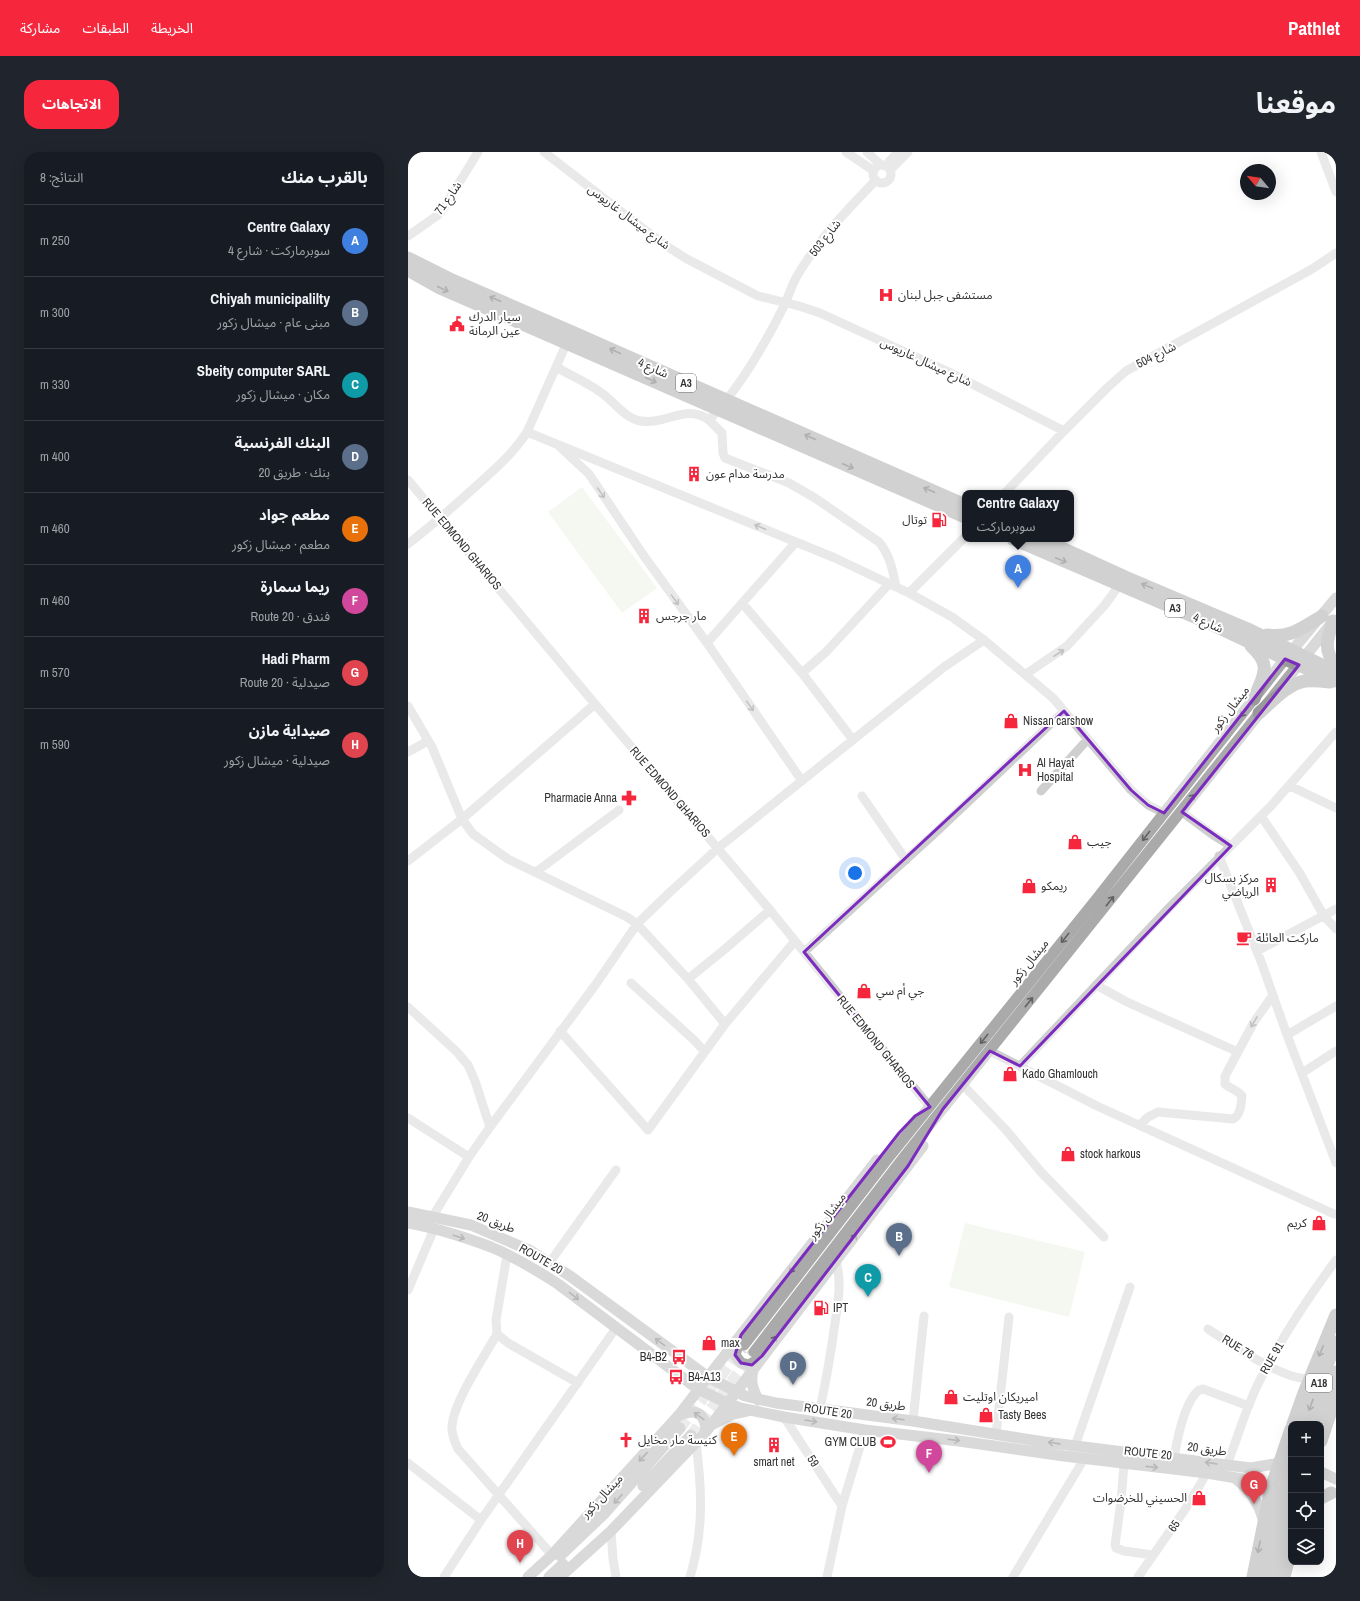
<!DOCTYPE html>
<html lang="ar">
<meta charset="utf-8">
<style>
body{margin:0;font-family:"Archivo Narrow","Noto Sans Arabic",sans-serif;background:#20242c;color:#f1f3f6;direction:rtl}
.controls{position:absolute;right:12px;bottom:12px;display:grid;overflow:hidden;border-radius:8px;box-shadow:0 4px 16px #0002}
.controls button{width:36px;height:36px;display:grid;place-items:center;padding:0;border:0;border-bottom:1px solid #363941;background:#171b24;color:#f1f3f6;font:20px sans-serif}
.compass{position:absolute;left:832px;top:12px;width:36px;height:36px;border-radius:50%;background:#171b24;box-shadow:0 4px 16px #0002;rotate:299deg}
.you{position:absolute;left:447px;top:721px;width:14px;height:14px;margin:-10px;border:3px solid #fff;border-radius:50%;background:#1a73e8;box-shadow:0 0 0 6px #1a73e833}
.badge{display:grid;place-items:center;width:26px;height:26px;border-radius:50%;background:#f6263d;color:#fff;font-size:13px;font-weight:700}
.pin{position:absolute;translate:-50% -33px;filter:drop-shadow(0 1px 2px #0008)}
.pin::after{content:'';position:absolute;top:21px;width:14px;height:12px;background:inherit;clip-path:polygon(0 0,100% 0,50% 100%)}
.popup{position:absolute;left:554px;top:338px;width:112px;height:52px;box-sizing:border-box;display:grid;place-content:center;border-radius:8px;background:#171b24;filter:drop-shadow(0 1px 3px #0005);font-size:13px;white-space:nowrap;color:#9ea1a6}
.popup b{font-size:15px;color:#f1f3f6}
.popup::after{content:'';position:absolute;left:50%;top:100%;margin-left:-8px;border:8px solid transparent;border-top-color:#171b24}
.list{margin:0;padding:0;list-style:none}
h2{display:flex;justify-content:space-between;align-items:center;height:52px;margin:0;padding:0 16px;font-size:17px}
h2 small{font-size:13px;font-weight:400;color:#9ea1a6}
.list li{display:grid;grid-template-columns:26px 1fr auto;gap:12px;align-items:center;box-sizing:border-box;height:72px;padding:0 16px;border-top:1px solid #363941}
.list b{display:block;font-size:15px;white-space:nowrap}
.list p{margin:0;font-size:13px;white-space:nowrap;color:#9ea1a6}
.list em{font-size:13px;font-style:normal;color:#9ea1a6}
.icon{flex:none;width:22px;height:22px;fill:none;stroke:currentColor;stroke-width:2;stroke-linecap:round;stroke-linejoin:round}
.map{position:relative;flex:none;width:928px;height:1425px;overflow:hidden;direction:ltr;border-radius:16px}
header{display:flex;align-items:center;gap:24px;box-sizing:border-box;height:56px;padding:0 20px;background:#f6263d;color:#fff}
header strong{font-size:19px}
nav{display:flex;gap:22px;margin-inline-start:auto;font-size:14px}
.intro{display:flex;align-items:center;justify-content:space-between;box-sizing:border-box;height:96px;padding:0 24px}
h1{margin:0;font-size:28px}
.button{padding:10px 18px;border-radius:16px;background:#f6263d;color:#fff;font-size:14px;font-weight:700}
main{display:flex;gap:24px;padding:0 24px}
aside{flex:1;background:#171b24;border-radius:16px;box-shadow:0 4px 16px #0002}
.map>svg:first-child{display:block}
.green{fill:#e8efdf}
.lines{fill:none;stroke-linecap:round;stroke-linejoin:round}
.major-tunnel{stroke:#d6d6d6;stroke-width:11;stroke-dasharray:11 5.5;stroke-linecap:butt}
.minor{stroke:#cfcfcf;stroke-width:9}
.major{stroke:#aaa;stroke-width:11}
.highway{stroke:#999;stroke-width:13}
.highway-bridge{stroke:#999;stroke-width:13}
.oneway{stroke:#515151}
.oneway2{stroke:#797979}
.oneway3{stroke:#626262}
.marked{fill:none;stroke:#7b2cbf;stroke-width:3;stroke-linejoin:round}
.labels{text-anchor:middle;stroke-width:4;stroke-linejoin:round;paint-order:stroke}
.shield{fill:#fff;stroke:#707070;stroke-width:1}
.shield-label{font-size:11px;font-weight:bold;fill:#323232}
.street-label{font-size:12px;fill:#323232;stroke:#fff}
.poi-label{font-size:12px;fill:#323232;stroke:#fff;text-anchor:start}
</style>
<header>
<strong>Pathlet</strong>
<nav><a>الخريطة</a><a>الطبقات</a><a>مشاركة</a></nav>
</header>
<div class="intro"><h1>موقعنا</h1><a class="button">الاتجاهات</a></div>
<main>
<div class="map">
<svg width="928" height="1425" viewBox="0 0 928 1425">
<rect width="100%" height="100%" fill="#fff"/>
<path class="green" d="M174,335l75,101 -35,25 -74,-101z
M557,1071l120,29 -16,65 -120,-30z"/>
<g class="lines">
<path class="major-tunnel" d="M272,1276l62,-79
M283,1283l63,-83"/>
<path class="minor" d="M136,0l97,75 27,20 19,12 71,37 41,10 21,7 131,60 113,58
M438,0l28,19
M459,0l14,13
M913,0l15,40
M465 22a9 9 0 1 1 18 0a9 9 0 1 1-18 0Z
M477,14l13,-14
M482,18l18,-18
M468,28c-29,30 -58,60 -79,96 -5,9 -8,18 -12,28 -19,38 -46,85 -76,116l13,13 1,20 2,5 64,25 26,15 64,44c11,13 14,29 17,45
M0,84l30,-21 7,-9 33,-54
M148,215c14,8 30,15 43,24 14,9 26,28 42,30 26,4 45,-18 68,-1
M119,280l308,126 74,35 43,24 32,23 69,58 78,92 17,15 16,8
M152,295l29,27 55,82 63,87 95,138
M0,328l187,224 175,206 159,196
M597,341l59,-62 43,-43 19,-17 186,-102 24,-16
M0,392c23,-18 45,-37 66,-56 20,-18 39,-34 53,-56l42,-94
M501,441l56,-56
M334,451l60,70 51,67
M299,491l89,-101
M394,521l24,-21 63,-68
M618,522l41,-28 37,-40 19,-26
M0,554l24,41 30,72 11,15 35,25 119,58 10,7 51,55 37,45 -77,106 -88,-99
M0,600l20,-11
M882,634l46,22
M633,639l47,-52
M454,644l44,64
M774,660l31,23 18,11
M853,664l38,56 25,44 12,13
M811,704l43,108 25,71 49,128
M0,709l54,-42 133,-115
M128,720l83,-62
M849,799l79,-42
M396,800l129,-117 131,-124
M280,827l37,-30 45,-39
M223,831l63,57 10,11
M688,833l31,17 111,50
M0,855l49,45 11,13 7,16 15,46
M317,872l70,-83
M879,883l49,-29
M582,899l107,55 237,108
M612,914l147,-156 104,-104 65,-74
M894,921l34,-22
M555,933l43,45 35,42 63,65
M0,966l61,39
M732,973l8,-8 10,-5 75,7c8,-4 8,-15 9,-23 -4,-6 -12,-7 -17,-12v-8l29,-54 19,-27
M25,1064l36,-59 21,-30 106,-143 41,-60 32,-31 49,-45 226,-181 40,-27
M99,1103l-11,65 1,14 11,9 70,40
M142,1110l66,-92
M0,1138l26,-61
M800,1177c20,13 79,54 102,49
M89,1182c-13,23 -43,67 -45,92 -1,8 3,16 6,23l94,106
M412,1257c6,-28 11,-57 15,-86 3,-21 7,-41 1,-62
M376,1265l58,89
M505,1269l11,-105
M588,1282l13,-117
M667,1294l55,-159
M766,1306c3,-18 10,-56 25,-68l4,-1 46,17
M0,1311l73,57
M716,1312l-3,37 -6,44 1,3 8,3 29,4
M819,1313c11,-28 19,-58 33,-85 21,-42 48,-82 76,-120
M203,1379l2,28 3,18
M36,1425l37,-57 135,-192
M282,1425c14,-46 12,-88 6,-134
M419,1425l15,-71 23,-76
M605,1425l71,-118
M730,1425l48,-69 21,-35"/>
<path class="major" d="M0,1060l63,13 58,25 41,26 138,101 37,19 31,7 137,18 131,21 183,23 24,3 35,-6
M0,1071c28,5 56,14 83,24 22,9 47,24 67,37l140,105 29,14 13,5 44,9 81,13 94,11 105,15 143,17 47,8 25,11 12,3
M331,1190l-4,13 6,8 8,2 10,-6
M336,1193l145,-188 210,-261 186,-237 51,-61
M346,1200l150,-195 427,-533
M345,1218c-3,12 0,19 5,30
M271,1263c4,-1 9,-3 13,-3 11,0 15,12 13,21
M305,1272l20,-10 14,-3
M913,1320l15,7
M828,1327c15,11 24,26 28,44
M235,1334l48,-51
M152,1404l44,-42 76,-86
M120,1425l24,-22 127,-140 29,-38 169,-217
M141,1425l14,-13
M152,1425l51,-46 94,-98 218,-287"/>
<path class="highway" d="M0,106l44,22 120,52 393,173
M0,118l32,18 525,229
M605,387l198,85 74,35 51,22
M634,387l83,38 125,53 86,42
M925,469c-6,19 -10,29 3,45
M859,483c24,3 35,-7 55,-19
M843,494c22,20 12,29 3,53
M851,561c13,-11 28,-29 46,-32 8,-1 17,0 25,1
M885,1272l11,-31 32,-78
M896,1272l32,-82
M907,1272l21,-52
M913,1289l15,-45
M913,1346l10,-5
M845,1425l18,-89 20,-59
M865,1425l18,-72
M876,1425l7,-27"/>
<path class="highway-bridge" d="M855,1425l12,-55 16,-56"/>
</g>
<defs><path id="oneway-shaft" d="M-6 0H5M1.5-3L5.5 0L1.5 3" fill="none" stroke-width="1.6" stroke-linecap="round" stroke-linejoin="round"/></defs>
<g class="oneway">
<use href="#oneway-shaft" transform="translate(35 137) rotate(25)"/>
<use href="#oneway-shaft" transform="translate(87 147) rotate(-157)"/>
<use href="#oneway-shaft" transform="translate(207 199) rotate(-156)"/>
<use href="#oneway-shaft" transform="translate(243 228) rotate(24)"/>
<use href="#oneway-shaft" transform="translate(402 285) rotate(-156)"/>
<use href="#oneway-shaft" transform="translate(440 314) rotate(23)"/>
<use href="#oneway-shaft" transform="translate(521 338) rotate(-157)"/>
<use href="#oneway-shaft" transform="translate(653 408) rotate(22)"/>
<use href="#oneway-shaft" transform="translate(739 434) rotate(-157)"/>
<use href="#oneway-shaft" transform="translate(913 1199) rotate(113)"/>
<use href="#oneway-shaft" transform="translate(903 1253) rotate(110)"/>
<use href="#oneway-shaft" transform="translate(851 1395) rotate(101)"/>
</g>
<g class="oneway2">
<use href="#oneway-shaft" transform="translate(193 341) rotate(56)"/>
<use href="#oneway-shaft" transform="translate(352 375) rotate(-157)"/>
<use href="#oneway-shaft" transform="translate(267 448) rotate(54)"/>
<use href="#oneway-shaft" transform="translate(651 501) rotate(-33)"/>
<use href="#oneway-shaft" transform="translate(342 554) rotate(55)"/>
<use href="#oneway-shaft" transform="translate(846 870) rotate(121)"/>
</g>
<g class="oneway3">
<use href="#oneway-shaft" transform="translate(836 560) rotate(129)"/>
<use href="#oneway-shaft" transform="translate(783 647) rotate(-52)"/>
<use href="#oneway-shaft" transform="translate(738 684) rotate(128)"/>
<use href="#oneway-shaft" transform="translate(702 749) rotate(-51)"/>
<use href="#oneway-shaft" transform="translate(657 786) rotate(129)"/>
<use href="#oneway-shaft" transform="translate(621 850) rotate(-51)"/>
<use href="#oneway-shaft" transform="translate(576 887) rotate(129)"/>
<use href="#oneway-shaft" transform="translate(51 1085) rotate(18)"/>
<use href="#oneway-shaft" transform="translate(445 1087) rotate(-53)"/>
<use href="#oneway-shaft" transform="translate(385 1116) rotate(128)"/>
<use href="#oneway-shaft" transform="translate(166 1144) rotate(38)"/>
<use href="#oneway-shaft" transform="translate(365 1189) rotate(-53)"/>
<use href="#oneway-shaft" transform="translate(252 1190) rotate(-144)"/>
<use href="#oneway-shaft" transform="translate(291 1264) rotate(-144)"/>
<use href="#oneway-shaft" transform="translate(490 1267) rotate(-173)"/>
<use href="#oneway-shaft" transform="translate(403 1269) rotate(9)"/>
<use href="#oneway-shaft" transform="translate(546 1288) rotate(7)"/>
<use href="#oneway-shaft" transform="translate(646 1291) rotate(-172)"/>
<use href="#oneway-shaft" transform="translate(235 1305) rotate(133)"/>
<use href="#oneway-shaft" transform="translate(803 1311) rotate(-171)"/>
<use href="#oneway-shaft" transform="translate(744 1315) rotate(6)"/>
<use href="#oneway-shaft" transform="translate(210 1347) rotate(132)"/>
</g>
<path d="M0 0H928V1425H0ZM877,507l14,6 -117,147 49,34 -211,220 -30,-15 -47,58 -35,57 -146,190 -10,9 -11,-2 -6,-8 6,-20 158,-202 16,-17 15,-9 -126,-155 260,-241 67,79 17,15 16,8z" fill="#fff" fill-opacity=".55" fill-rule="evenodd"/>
<path class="marked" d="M877,507l14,6 -117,147 49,34 -211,220 -30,-15 -47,58 -35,57 -146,190 -10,9 -11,-2 -6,-8 6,-20 158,-202 16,-17 15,-9 -126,-155 260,-241 67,79 17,15 16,8z"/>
<defs>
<g id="hospital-bare" transform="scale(1.2)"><path d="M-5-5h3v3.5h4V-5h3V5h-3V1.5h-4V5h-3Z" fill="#f6263d" stroke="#fff" stroke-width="2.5" paint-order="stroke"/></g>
<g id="civic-bare" transform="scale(1.2)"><path d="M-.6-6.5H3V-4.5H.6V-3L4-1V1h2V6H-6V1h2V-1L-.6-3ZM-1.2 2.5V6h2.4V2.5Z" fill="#f6263d" stroke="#fff" stroke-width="2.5" paint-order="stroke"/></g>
<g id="building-bare" transform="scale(1.2)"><path d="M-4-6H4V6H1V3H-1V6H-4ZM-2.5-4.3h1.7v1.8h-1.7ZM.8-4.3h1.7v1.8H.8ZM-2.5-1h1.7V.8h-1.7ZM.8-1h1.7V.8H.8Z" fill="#f6263d" stroke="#fff" stroke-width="2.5" paint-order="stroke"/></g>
<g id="fuel-bare" transform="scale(1.2)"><path d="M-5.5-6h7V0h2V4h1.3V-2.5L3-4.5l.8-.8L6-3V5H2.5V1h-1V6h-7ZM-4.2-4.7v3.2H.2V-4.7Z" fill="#f6263d" stroke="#fff" stroke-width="2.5" paint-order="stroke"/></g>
<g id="shop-bare" transform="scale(1.2)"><path d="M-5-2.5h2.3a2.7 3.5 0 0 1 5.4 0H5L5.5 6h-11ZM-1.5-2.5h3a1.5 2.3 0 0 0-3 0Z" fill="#f6263d" stroke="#fff" stroke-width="2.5" paint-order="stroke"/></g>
<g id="pharmacy-bare" transform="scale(1.2)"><path d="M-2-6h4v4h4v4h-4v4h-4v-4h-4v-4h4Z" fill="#f6263d" stroke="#fff" stroke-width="2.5" paint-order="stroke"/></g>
<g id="cafe-bare" transform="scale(1.2)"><path d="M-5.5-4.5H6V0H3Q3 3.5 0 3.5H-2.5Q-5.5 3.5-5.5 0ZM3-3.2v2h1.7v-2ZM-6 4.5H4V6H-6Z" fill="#f6263d" stroke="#fff" stroke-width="2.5" paint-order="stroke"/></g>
<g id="bus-bare" transform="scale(1.2)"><path d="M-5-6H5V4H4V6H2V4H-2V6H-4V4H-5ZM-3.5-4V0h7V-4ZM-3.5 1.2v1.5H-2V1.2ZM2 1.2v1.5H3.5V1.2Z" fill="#f6263d" stroke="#fff" stroke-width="2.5" paint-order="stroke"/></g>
<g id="church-bare" transform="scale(1.2)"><path d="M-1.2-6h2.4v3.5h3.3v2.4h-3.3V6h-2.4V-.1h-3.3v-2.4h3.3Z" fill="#f6263d" stroke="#fff" stroke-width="2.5" paint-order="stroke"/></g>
<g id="stadium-bare" transform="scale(1.2)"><path d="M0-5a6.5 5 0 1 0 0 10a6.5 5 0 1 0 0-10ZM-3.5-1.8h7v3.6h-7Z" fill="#f6263d" stroke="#fff" stroke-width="2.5" paint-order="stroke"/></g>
</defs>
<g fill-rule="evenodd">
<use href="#hospital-bare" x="478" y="143"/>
<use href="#civic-bare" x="49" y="172"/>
<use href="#building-bare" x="286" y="322"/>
<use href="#fuel-bare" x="531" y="368"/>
<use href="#building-bare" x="236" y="464"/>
<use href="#shop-bare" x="603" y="569"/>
<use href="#hospital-bare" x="617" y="618"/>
<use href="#pharmacy-bare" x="221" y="646"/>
<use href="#shop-bare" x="667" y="690"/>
<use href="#building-bare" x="863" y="733"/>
<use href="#shop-bare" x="621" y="734"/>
<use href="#cafe-bare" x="836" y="786"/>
<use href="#shop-bare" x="456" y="839"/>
<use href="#shop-bare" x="602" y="922"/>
<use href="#shop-bare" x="660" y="1002"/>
<use href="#shop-bare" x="911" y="1071"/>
<use href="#fuel-bare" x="413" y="1156"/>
<use href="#shop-bare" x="301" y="1191"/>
<use href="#bus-bare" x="271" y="1205"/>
<use href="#bus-bare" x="268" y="1225"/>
<use href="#shop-bare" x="543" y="1245"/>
<use href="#shop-bare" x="578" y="1263"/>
<use href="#church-bare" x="218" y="1288"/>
<use href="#stadium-bare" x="480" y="1290"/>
<use href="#building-bare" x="366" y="1293"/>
<use href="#shop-bare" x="791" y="1346"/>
</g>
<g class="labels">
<g class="shield">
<rect x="268" y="222" width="20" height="18" rx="3"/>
<rect x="757" y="447" width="20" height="18" rx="3"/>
<rect x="898" y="1222" width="26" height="18" rx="3"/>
</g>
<g class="shield-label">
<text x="278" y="235">A3</text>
<text x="767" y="460">A3</text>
<text x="911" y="1235">A18</text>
</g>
<g class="street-label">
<text transform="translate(40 46) rotate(-55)" y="4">شارع 71</text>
<text transform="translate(221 65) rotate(37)" y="4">شارع ميشال غاريوس</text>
<text transform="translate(417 86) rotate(-52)" y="4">شارع 503</text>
<text transform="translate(748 203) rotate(-27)" y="4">شارع 504</text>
<text transform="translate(518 210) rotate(25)" y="4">شارع ميشال غاريوس</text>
<text transform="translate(245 216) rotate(24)" y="4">شارع 4</text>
<text transform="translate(54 392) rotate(50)" y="4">RUE EDMOND GHARIOS</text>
<text transform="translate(800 471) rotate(24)" y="4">شارع 4</text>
<text transform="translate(822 557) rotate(-52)" y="4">ميشال زكور</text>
<text transform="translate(262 640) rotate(49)" y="4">RUE EDMOND GHARIOS</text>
<text transform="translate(621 810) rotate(-51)" y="4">ميشال زكور</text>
<text transform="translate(468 890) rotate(51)" y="4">RUE EDMOND GHARIOS</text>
<text transform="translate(419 1064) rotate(-53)" y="4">ميشال زكور</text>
<text transform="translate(88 1070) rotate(21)" y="4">طريق 20</text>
<text transform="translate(133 1107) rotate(30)" y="4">ROUTE 20</text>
<text transform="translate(830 1195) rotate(31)" y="4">RUE 76</text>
<text transform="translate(864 1206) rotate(-60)" y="4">RUE 91</text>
<text transform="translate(478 1252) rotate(7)" y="4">طريق 20</text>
<text transform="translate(420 1259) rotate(9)" y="4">ROUTE 20</text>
<text transform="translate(799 1297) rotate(8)" y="4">طريق 20</text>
<text transform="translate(740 1301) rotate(6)" y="4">ROUTE 20</text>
<text transform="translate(405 1309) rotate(57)" y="4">59</text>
<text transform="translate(194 1344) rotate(-47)" y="4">ميشال زكور</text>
<text transform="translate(766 1374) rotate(-55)" y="4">65</text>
</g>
<g class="poi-label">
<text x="490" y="147">مستشفى جبل لبنان</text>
<text x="61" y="169">سيار الدرك<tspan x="61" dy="14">عين الرمانة</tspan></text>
<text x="298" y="326">مدرسة مدام عون</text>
<text x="519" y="372" text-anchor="end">توتال</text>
<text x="248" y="468">مار جرجس</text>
<text x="615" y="573">Nissan carshow</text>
<text x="629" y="615">Al Hayat<tspan x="629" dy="14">Hospital</tspan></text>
<text x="209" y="650" text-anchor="end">Pharmacie Anna</text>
<text x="679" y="694">جيب</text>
<text x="851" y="730" text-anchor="end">مركز بسكال<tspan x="851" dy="14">الرياضي</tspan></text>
<text x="633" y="738">ريمكو</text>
<text x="848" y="790">ماركت العائلة</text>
<text x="468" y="843">جي أم سي</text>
<text x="614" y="926">Kado Ghamlouch</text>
<text x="672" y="1006">stock harkous</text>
<text x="899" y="1075" text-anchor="end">كريم</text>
<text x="425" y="1160">IPT</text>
<text x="313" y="1195">max</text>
<text x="259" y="1209" text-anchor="end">B4-B2</text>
<text x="280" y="1229">B4-A13</text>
<text x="555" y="1249">اميريكان اوتليت</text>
<text x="590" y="1267">Tasty Bees</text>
<text x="230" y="1292">كنيسة مار مخايل</text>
<text x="468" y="1294" text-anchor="end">GYM CLUB</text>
<text x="366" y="1314" text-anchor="middle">smart net</text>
<text x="779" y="1350" text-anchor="end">الحسيني للخرضوات</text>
</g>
</g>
</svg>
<div class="controls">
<button>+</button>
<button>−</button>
<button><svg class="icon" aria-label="locate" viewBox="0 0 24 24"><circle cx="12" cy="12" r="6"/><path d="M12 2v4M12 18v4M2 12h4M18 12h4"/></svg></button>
<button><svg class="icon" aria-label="layers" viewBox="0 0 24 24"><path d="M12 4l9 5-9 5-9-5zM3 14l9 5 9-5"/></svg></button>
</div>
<svg class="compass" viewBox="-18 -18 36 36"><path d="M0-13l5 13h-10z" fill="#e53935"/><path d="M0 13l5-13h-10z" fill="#9ea1a6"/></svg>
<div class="you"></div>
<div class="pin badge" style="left:610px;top:436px;background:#3f7fe0">A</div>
<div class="popup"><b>Centre Galaxy</b>سوبرماركت</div>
<div class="pin badge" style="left:491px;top:1104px;background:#5c6f8a">B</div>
<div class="pin badge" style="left:460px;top:1145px;background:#0f9aa8">C</div>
<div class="pin badge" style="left:385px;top:1233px;background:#5c6f8a">D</div>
<div class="pin badge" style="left:326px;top:1304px;background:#e8710a">E</div>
<div class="pin badge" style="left:521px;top:1321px;background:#d1479c">F</div>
<div class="pin badge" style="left:846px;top:1352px;background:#e0444e">G</div>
<div class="pin badge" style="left:112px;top:1411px;background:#e0444e">H</div>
</div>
<aside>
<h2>بالقرب منك<small>النتائج: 8</small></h2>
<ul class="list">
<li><span class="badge" style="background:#3f7fe0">A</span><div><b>Centre Galaxy</b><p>سوبرماركت · شارع 4</p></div><em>250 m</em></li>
<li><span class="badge" style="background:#5c6f8a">B</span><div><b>Chiyah municipalilty</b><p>مبنى عام · ميشال زكور</p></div><em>300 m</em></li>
<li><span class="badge" style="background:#0f9aa8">C</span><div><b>Sbeity computer SARL</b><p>مكان · ميشال زكور</p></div><em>330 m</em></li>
<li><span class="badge" style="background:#5c6f8a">D</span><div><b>البنك الفرنسية</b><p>بنك · طريق 20</p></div><em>400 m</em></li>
<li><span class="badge" style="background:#e8710a">E</span><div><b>مطعم جواد</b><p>مطعم · ميشال زكور</p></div><em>460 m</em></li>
<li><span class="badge" style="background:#d1479c">F</span><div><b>ريما سمارة</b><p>فندق · Route 20</p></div><em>460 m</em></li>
<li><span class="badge" style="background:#e0444e">G</span><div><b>Hadi Pharm</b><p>صيدلية · Route 20</p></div><em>570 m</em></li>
<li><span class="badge" style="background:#e0444e">H</span><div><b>صيداية مازن</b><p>صيدلية · ميشال زكور</p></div><em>590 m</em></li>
</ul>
</aside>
</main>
